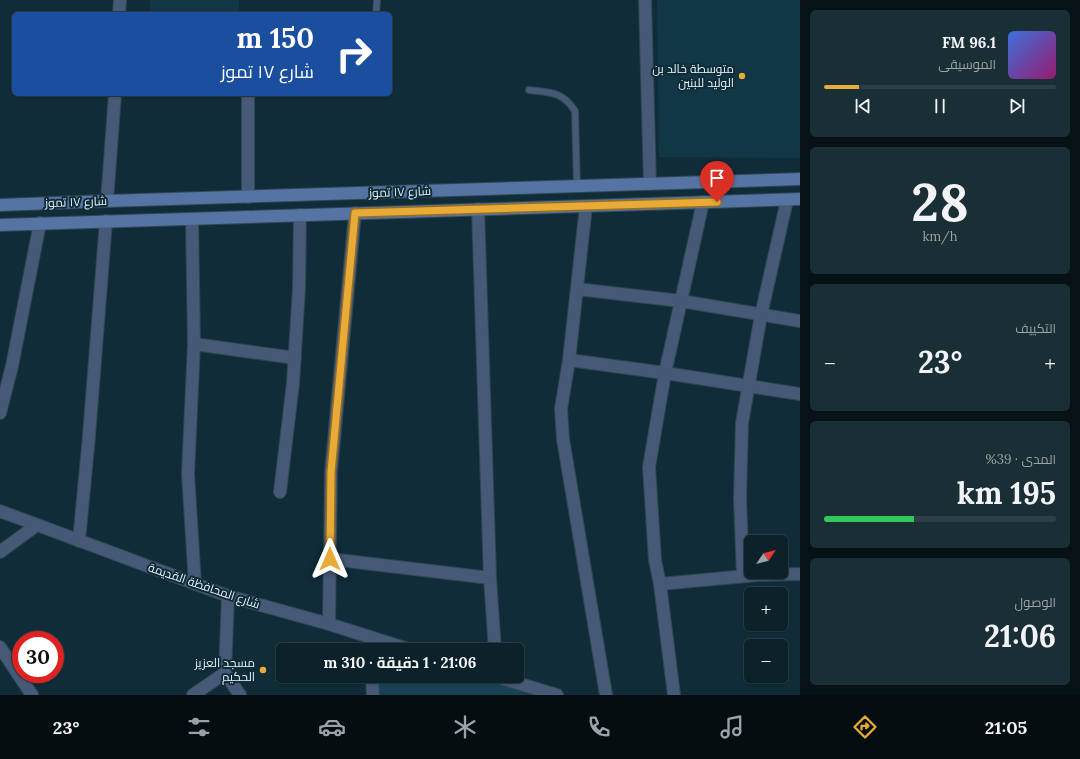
<!DOCTYPE html>
<html lang="ar">
<head>
<meta charset="utf-8">
<style>
  :root { --surface:#0c212a; --page:#1a2e36; --text:#f1f3f6; --muted:#9aa3a8; --line:#2c3e47; --accent:#e9ab38 }
  body { margin:0; font-family:Lora,Cairo,serif; background:var(--page); color:var(--text); direction:rtl; height:100vh; display:flex; flex-direction:column; font-size:15px; white-space:nowrap }
  * { box-sizing:border-box; margin:0 }
  p { font-size:13px; color:var(--muted) }
  .icon { flex:none; width:22px; height:22px; fill:none; stroke:currentColor; stroke-width:2; stroke-linecap:round; stroke-linejoin:round }
  .map { position:relative; flex:1; overflow:hidden; direction:ltr }
  .sheet { display:flex; flex-direction:column; gap:10px; padding:10px; background:#071217; width:280px }
  .sheet>* { flex:none }
  .guide { position:absolute; left:12px; top:12px; width:380px; height:84px; border-radius:6px; box-shadow:0 1px 3px #0004,0 0 0 1px var(--line); direction:rtl; background:#1a4fa0; color:#fff; overflow:hidden }
  .needle { width:26px; rotate:55deg }
  .buttons { position:absolute; left:744px; top:535px; display:grid; gap:8px }
  .buttons a { display:grid; place-items:center; width:44px; height:44px; border-radius:6px; background:var(--surface); box-shadow:0 1px 3px #0004,0 0 0 1px var(--line); font-size:20px }
  .speed { position:absolute; left:12px; top:631px; display:flex; gap:8px; font-size:20px; font-weight:700; text-align:center }
  .speed>* { display:grid; place-content:center; width:52px; height:52px; border-radius:50%; background:var(--surface); box-shadow:0 1px 3px #0004,0 0 0 1px var(--line); line-height:1 }
  .speed .limit { border:6px solid #d22; background:#fff; color:#111 }
  .pin { position:absolute; display:grid; place-items:center; width:34px; height:34px; color:#fff; margin:-41px -17px; border-radius:50% 50% 50% 0; rotate:-45deg; box-shadow:0 0 4px #0007 }
  .pin .icon { rotate:45deg }
  .me { position:absolute; width:44px; margin:-22px; rotate:0deg; stroke-linejoin:round; filter:drop-shadow(0 0 3px #0008) }
  .turn { display:flex; align-items:center; gap:14px; height:84px; padding:0 12px; font-size:18px }
  .turn .icon { width:52px; height:52px; stroke-width:2.5 }
  .turn b { display:block; font-size:28px; line-height:34px }
  .big { font-size:30px; font-weight:700; line-height:1.1 }
  .sheet .widget { flex:1; display:flex; flex-direction:column; justify-content:center; gap:6px; min-width:0; padding:0 14px; border-radius:6px; background:var(--page) }
  .sheet .dial { align-items:center; gap:0 }
  .dial b { font-size:52px; line-height:1 }
  .song { display:flex; align-items:center; gap:12px }
  .cover { width:48px; height:48px; border-radius:6px; background:linear-gradient(135deg,hsl(220 70% 55%),hsl(320 70% 35%)) }
  .played { height:4px; border-radius:2px; background:linear-gradient(90deg,var(--accent) 15%,var(--line) 15%) }
  .keys { display:flex; justify-content:space-around; direction:ltr }
  .heat { display:flex; justify-content:space-between; align-items:center; font-size:22px; direction:ltr }
  .charge { height:6px; border-radius:3px; background:linear-gradient(90deg,#34c759 39%,var(--line) 0) }
  .trip { position:absolute; left:276px; top:643px; width:248px; height:40px; border-radius:6px; background:var(--surface); box-shadow:0 1px 3px #0004,0 0 0 1px var(--line); font-weight:700; line-height:40px; text-align:center; direction:rtl }
  .tabs { display:flex; height:64px; justify-content:space-around; align-items:center; background:#050d11; color:var(--muted) }
  .tabs .icon { width:28px; height:28px }
  .tabs .on { color:var(--accent) }
  .tabs b { font-size:18px; color:var(--text) }
  main { display:flex; flex:1; min-height:0 }
  .map>svg:first-child { display:block }
  .built { fill:#113746 }
  .green { fill:#184254 }
  .lines { fill:none; stroke-linecap:round; stroke-linejoin:round }
  .service-casing { stroke:#2e4853; stroke-width:8 }
  .minor-casing { stroke:#2e4853; stroke-width:14 }
  .secondary-casing { stroke:#2e4853; stroke-width:14 }
  .service { stroke:#465977; stroke-width:6 }
  .minor { stroke:#465977; stroke-width:12 }
  .secondary { stroke:#5574a4; stroke-width:12 }
  .route-casing { stroke:#976f24; stroke-width:10 }
  .route { stroke:#e9ab38; stroke-width:7 }
  .poi-dot { fill:#e9ab38; stroke:#102c38; stroke-width:1.5 }
  .labels { text-anchor:middle; stroke-width:4; stroke-linejoin:round; paint-order:stroke }
  .poi-label { font-size:12px; fill:#e3f3fb; stroke:#102c38; text-anchor:end }
  .street-label { font-size:12px; fill:#e3f3fb; stroke:#102c38 }
</style>
</head>
<body>
<main>
<section class="sheet">
<div class="widget">
<div class="song"><i class="cover"></i><div><b>96.1 FM</b><p>الموسيقى</p></div></div>
<div class="played"></div>
<div class="keys"><svg class="icon" aria-label="previous" viewBox="0 0 24 24"><path d="M18 5L8 12l10 7zM5 5v14"/></svg><svg class="icon" aria-label="pause" viewBox="0 0 24 24"><path d="M8 5v14M16 5v14"/></svg><svg class="icon" aria-label="next" viewBox="0 0 24 24"><path d="M6 5l10 7-10 7zM19 5v14"/></svg></div>
</div>
<div class="widget dial"><b>28</b><p>km/h</p></div>
<div class="widget"><p>التكييف</p>
<div class="heat"><a>−</a><b class="big">23°</b><a>+</a></div>
</div>
<div class="widget"><p>المدى · 39%</p><b class="big">195 km</b><div class="charge"></div></div>
<div class="widget"><p>الوصول</p><b class="big">21:06</b></div>
</section>
<div class="map">
<svg width="800" height="695" viewBox="0 0 800 695">
  <rect width="100%" height="100%" fill="#102c38"/>
  <!-- built -->
  <g class="built">
    <rect x="150" y="0" width="89" height="14"/>
    <path d="M657 0H800V158L659 157Z"/>
  </g>
  <!-- green -->
  <path class="green" d="M374 676H496L557 695H374Z"/>
  <g class="lines">
    <!-- service casing -->
    <g class="service-casing">
      <g id="service">
        <path d="M376 14 377 0"/>
        <path d="M529 90C551 93 562 91 575 111L577 187"/>
      </g>
    </g>
    <!-- minor casing -->
    <g class="minor-casing">
      <g id="minor">
        <path d="M645 0 650 184"/>
        <path d="M119 14 120 0"/>
        <path d="M248 94V197"/>
        <path d="M107 201 115 94"/>
        <path d="M586 206 569 360 561 409 563 439 606 695"/>
        <path d="M478 209 490 578 495 650"/>
        <path d="M192 219 194 344 188 474 195 584"/>
        <path d="M577 289 681 301 800 321"/>
        <path d="M194 344 295 358"/>
        <path d="M569 360 665 373 800 394"/>
        <path d="M0 413 12 366 40 223"/>
        <path d="M280 492 293 383 299 288 300 215"/>
        <path d="M0 511 228 596 329 624 411 650"/>
        <path d="M79 541 89 436 106 221"/>
        <path d="M0 552 37 525"/>
        <path d="M330 559 490 578"/>
        <path d="M743 576 740 498 742 423 761 315 787 200"/>
        <path d="M660 584 757 575 800 574"/>
        <path d="M228 596 225 673 240 695"/>
        <path d="M329 624 331 472 355 213"/>
        <path d="M0 647 32 695"/>
        <path d="M372 676 373 695"/>
        <path d="M494 676 557 695"/>
        <path d="M193 695 225 673"/>
        <path d="M674 695 660 584 655 560 649 467 665 373 703 202"/>
      </g>
    </g>
    <!-- secondary casing -->
    <g class="secondary-casing">
      <g id="secondary">
        <path d="M0 205 107 201 800 179"/>
        <path d="M0 225 800 199"/>
      </g>
    </g>
    <!-- service -->
    <use href="#service" class="service"/>
    <!-- minor -->
    <use href="#minor" class="minor"/>
    <!-- secondary -->
    <use href="#secondary" class="secondary"/>
  </g>
  <g class="lines">
    <!-- route casing -->
    <g class="route-casing">
      <path id="route" d="M330 559 331 472 355 213 717 202"/>
    </g>
    <!-- route -->
    <use href="#route" class="route"/>
  </g>
  <!-- markers -->
  <g class="poi-dot">
    <circle cx="742" cy="76" r="4"/>
    <circle cx="263" cy="670" r="4"/>
  </g>
  <g class="labels">
    <!-- poi labels -->
    <g class="poi-label">
      <text x="734" y="73">متوسطة خالد بن<tspan x="734" dy="14">الوليد للبنين</tspan></text>
      <text x="255" y="667">مسجد العزيز<tspan x="255" dy="14">الحكيم</tspan></text>
    </g>
    <!-- street labels -->
    <g class="street-label">
      <text transform="translate(400 192) rotate(-2)" y="4">شارع ١٧ تموز</text>
      <text transform="translate(76 202) rotate(-2)" y="4">شارع ١٧ تموز</text>
      <text transform="translate(204 586) rotate(19)" y="4">شارع المحافظة القديمة</text>
    </g>
  </g>
</svg>
<div class="buttons">
<a><svg class="needle" viewBox="-14 -14 28 28"><path d="M0-13l5 13h-10z" fill="#e53935"/><path d="M0 13l5-13h-10z" fill="#9aa3a8"/></svg></a>
<a>+</a>
<a>−</a>
</div>
<div class="speed"><div class="limit">30</div></div>
<div class="pin" style="left:717px;top:202px;background:#d93025"><svg class="icon" aria-label="arrive" viewBox="0 0 24 24"><path d="M6 21V4h12l-3 4 3 4H6"/></svg></div>
<svg class="me" style="left:330px;top:559px" viewBox="-20 -20 40 40"><path d="M0-17L14 15 0 8-14 15z" fill="#e9ab38" stroke="#fff" stroke-width="4"/></svg>
<div class="trip">21:06 · 1 دقيقة · 310 m</div>
<div class="guide">
<div class="turn"><svg class="icon" aria-label="right" viewBox="0 0 24 24"><path d="M7 20v-9h11M14 6l5 5-5 5"/></svg><div><b>150 m</b>شارع ١٧ تموز</div></div>
</div>
</div>
</main>
<nav class="tabs">
<b>21:05</b>
<svg class="icon on" aria-label="directions" viewBox="0 0 24 24"><path d="M12 3l9 9-9 9-9-9zM9 14v-3h6M13 9l2 2-2 2"/></svg>
<svg class="icon" aria-label="music" viewBox="0 0 24 24"><path d="M9 18V5l10-2v13"/><circle cx="6" cy="18" r="3"/><circle cx="16" cy="16" r="3"/></svg>
<svg class="icon" aria-label="phone" viewBox="0 0 24 24"><path d="M5 4h4l2 5-3 2q2 4 5 5l2-3 5 2v4C11 20 4 13 5 4z"/></svg>
<svg class="icon" aria-label="climate" viewBox="0 0 24 24"><path d="M12 3v18M4 7l16 10M4 17L20 7"/></svg>
<svg class="icon" aria-label="car" viewBox="0 0 24 24"><path d="M5 17H2v-5l4-1 3-4h7l3 4 3 1v5h-3M9 17h6M6 11h13"/><circle cx="7" cy="17" r="2"/><circle cx="17" cy="17" r="2"/></svg>
<svg class="icon" aria-label="filters" viewBox="0 0 24 24"><path d="M4 7h16M4 17h16"/><circle cx="9" cy="7" r="2"/><circle cx="15" cy="17" r="2"/></svg>
<b>23°</b>
</nav>
</body>
</html>
